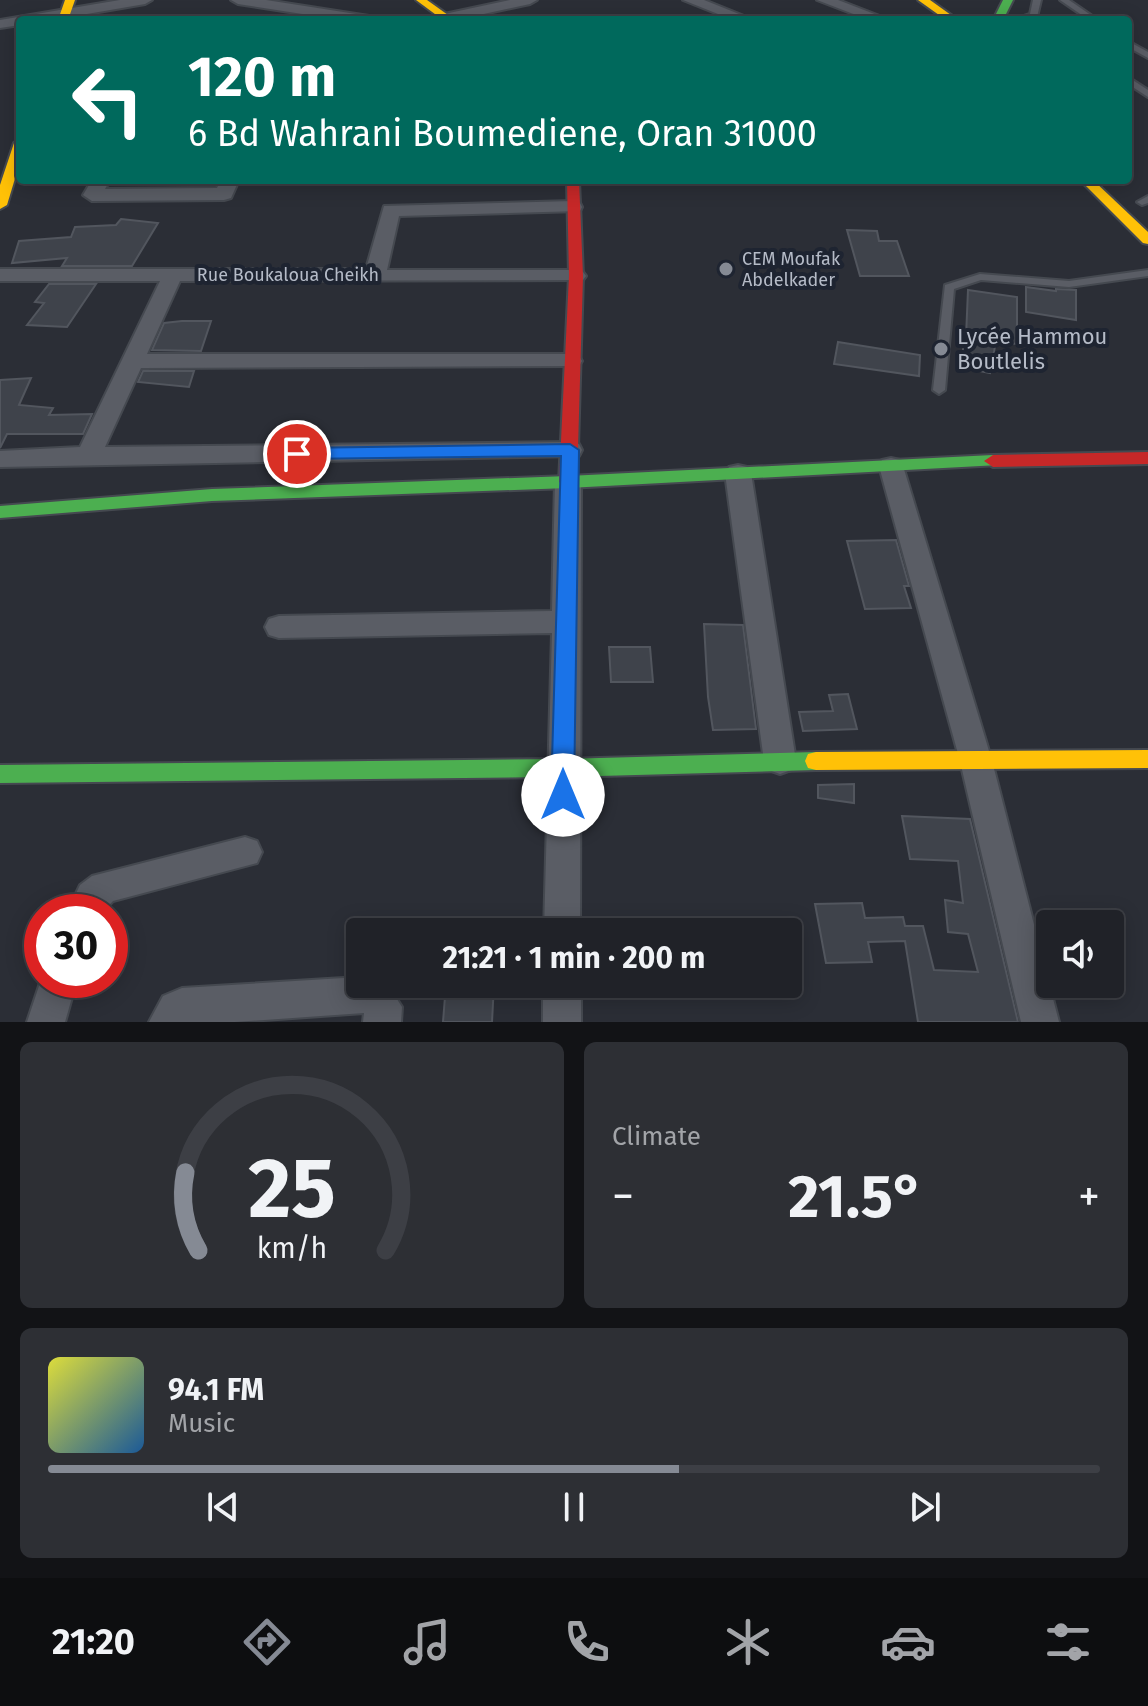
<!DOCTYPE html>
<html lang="en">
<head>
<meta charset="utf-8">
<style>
  :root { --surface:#202228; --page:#2d2f34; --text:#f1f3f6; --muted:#a2a4a8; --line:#3d3f45; --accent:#858a94 }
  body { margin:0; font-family:"Fira Sans",sans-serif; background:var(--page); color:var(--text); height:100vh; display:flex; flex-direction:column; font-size:30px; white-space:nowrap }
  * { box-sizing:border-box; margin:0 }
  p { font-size:26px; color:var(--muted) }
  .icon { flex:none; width:44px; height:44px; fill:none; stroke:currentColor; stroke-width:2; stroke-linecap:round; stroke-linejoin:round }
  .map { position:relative; height:1022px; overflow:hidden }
  .details { display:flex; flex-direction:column; gap:20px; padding:20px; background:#121316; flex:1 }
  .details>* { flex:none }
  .guide { position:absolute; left:16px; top:16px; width:1116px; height:168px; border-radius:8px; box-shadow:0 4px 20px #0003,0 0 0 2px var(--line); background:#00695c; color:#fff; overflow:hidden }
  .buttons { position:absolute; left:1036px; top:910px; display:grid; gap:16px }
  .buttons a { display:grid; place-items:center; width:88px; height:88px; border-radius:8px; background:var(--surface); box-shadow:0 4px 20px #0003,0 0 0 2px var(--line); font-size:40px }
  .speed { position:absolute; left:24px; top:894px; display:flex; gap:16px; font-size:40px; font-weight:700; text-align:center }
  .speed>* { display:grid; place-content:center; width:104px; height:104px; border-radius:50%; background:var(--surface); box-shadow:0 4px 20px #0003,0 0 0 2px var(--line); line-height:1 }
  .speed .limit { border:12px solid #d22; background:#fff; color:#111 }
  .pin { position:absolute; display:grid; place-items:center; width:68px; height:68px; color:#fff; margin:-34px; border:4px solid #fff; border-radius:50%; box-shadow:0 2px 8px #0007 }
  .me { position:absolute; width:88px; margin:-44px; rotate:0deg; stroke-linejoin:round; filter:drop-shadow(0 0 6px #0008) }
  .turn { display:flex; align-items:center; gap:28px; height:168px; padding:0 40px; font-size:36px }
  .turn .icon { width:104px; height:104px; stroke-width:2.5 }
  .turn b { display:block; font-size:56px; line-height:68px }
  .big { font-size:60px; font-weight:700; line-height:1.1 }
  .details .widget { flex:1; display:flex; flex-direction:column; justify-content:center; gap:12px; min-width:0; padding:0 28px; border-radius:12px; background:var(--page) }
  .details .dial { align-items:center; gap:0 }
  .dial svg { height:208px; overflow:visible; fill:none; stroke:var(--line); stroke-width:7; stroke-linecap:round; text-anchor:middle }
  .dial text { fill:var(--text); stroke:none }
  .song { display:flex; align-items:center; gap:24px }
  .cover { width:96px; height:96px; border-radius:12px; background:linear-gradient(135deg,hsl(60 70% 55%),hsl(210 70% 35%)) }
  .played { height:8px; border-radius:4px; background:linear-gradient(90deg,var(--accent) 60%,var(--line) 60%) }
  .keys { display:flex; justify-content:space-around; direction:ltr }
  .heat { display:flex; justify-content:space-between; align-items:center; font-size:44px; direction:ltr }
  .details .tiles { flex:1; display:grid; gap:20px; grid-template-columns:1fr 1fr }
  .widget:last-child { grid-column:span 2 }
  .trip { position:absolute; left:346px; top:918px; width:456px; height:80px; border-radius:8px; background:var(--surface); box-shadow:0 4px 20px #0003,0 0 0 2px var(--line); font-weight:700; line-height:80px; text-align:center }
  .tabs { display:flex; height:128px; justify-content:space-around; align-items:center; background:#0d0e10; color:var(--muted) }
  .tabs .icon { width:56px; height:56px }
  .tabs .on { color:var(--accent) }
  .tabs b { font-size:36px; color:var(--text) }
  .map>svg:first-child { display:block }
  .building { fill:#3f434b; stroke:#52565e; stroke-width:2 }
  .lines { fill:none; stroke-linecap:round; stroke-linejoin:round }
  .lane-casing { stroke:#454950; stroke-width:4 }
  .street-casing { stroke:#454950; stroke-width:4 }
  .fast-casing { stroke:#454950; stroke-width:4 }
  .slow-casing { stroke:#454950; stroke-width:4 }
  .jam-casing { stroke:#454950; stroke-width:4 }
  .lane { fill:#5a5d65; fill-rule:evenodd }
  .street { fill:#5a5d65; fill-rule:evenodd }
  .fast { fill:#4caf50; fill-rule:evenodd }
  .slow { fill:#ffc107; fill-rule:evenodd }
  .jam { fill:#c62828; fill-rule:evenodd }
  .route { fill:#1a73e8; stroke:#114b97; stroke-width:2 }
  .poi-dot { fill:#858a94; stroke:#1e2431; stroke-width:3 }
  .labels { text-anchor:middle; stroke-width:8; stroke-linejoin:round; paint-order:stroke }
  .far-poi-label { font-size:18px; fill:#b5bbc7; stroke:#1e2431; text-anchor:start }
  .far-street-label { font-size:18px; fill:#b5bbc7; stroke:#1e2431 }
  .poi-label { font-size:22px; fill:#b5bbc7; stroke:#1e2431; text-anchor:start }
</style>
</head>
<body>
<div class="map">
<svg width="1148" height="1022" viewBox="0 0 1148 1022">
  <rect width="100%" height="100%" fill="#2b2e36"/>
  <!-- building -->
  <g class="building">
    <path d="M121 219 158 223 132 266H62L67 258 12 263 19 241 71 237 75 227 116 225Z"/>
    <path d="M847 230 877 231 879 241H897L909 276H860Z"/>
    <path d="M49 284H96L67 327 27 325 44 303 35 302Z"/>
    <path d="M1026 287 1056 291V289L1076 290V320L1026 312Z"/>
    <path d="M968 290 1017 297V344L996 341 990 373 959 367 966 337Z"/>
    <path d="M182 321H211L201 351 152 350 164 323Z"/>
    <path d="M838 342 920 355 919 376 834 364Z"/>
    <path d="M143 371H194L189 387 138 382Z"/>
    <path d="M31 378 19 405 53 408 49 415 92 414 83 434H7L0 448V380Z"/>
    <path d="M896 540 909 586H904L911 608 865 609 847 541Z"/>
    <path d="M704 624 743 625 756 729 713 730 708 697Z"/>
    <path d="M609 647H650L653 682H611Z"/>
    <path d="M848 694 857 729 803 731 799 712 833 711 829 695Z"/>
    <path d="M854 784V803L818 798V785Z"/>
    <path d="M902 816 970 819 1018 1022H918L905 941 868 942 872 962 826 963 815 904 862 903 865 918 903 917 905 926H923L934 970 978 972 968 934 948 932 945 900 963 903 958 861 910 859Z"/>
    <path d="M446 984H494L492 1022H443Z"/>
  </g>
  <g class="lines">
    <!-- lane casing -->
    <g class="lane-casing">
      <g id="lane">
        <path d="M1033 0H1041L1037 17 1012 20 1030 14Z"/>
        <path d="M1060 0H1069L1098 20H1089Z"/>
        <path d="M1128 41 1148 52V58L1128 47Z"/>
        <path d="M1128 77 1148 90V97L1128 84Z"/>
        <path d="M1148 196V203L1142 205 1137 202Z"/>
        <path d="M1148 270V276L1069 287 981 280 954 289 945 390 939 394 933 390 945 285 980 274 1069 281Z"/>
      </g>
    </g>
    <!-- street casing -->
    <g class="street-casing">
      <g id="street">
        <path d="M120 0H152L145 4 52 20H20V25L0 28V20Z"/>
        <path d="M231 0H266L369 16 376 20H341L238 4Z"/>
        <path d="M510 0H537L530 4 456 20H428L435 16Z"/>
        <path d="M683 0H704L754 20H733Z"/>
        <path d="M817 0H838L890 20H869Z"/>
        <path d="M92 180H110L105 189 217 188 221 180H239L231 198 224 200 92 201 83 195Z"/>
        <path d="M573 201 580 203 582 207 580 211 399 216 387 270H576L583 272 586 276 583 280 180 281 147 354H571L579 356 582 361 579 366 141 368 105 447 570 442 579 444 582 450 579 456 0 467V451L80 447 160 281H0V269H366L384 206Z"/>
        <path d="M891 458 900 460 903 466 992 761 1059 1022H1021L960 761 879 466 882 460Z"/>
        <path d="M738 465 747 467 751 473 796 761 791 770 780 774 769 770 764 761 725 473 729 467Z"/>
        <path d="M568 474 577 476 581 482 580 932H544L552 633 279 638 269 635 265 627 269 619 279 616 552 611 555 482 559 476Z"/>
        <path d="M245 837 257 841 262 852 257 863 113 901 103 912H67L80 885 92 876Z"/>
        <path d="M42 977V980H77L65 1022H27Z"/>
        <path d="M360 977V984L388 985 402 1007 401 1022H363L364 1013 235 1022H149L163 996 182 988Z"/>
        <rect x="543" y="984" width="38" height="38"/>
      </g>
    </g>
    <!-- fast casing -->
    <g class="fast-casing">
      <g id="fast">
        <path d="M1003 0H1013L1003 20H993Z"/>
        <path d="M993 455 999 457 1002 461 999 465 568 488 212 501 0 518V506L212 489 568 476Z"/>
        <path d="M816 752 824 754 827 761 824 768 816 770 563 777 0 783V765L563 759Z"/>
      </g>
    </g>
    <!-- slow casing -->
    <g class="slow-casing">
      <g id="slow">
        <path d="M65 0H75L68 20H58Z"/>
        <path d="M416 0H427L455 20H443Z"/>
        <path d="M918 0H930L958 20H946Z"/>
        <path d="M20 139V162L7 205 0 209V185L14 143Z"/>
        <path d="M1080 180H1093L1148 232V244L1143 243Z"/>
        <path d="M1148 750V768L816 770 808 768 805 761 808 754 816 752Z"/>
      </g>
    </g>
    <!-- jam casing -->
    <g class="jam-casing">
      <g id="jam">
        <path d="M567 180H579L583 276 577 482 568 488 559 482 569 276Z"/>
        <path d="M1148 452V464L993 467 984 461 993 455Z"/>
      </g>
    </g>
    <!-- lane -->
    <use href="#lane" class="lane"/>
    <!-- street -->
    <use href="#street" class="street"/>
    <!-- fast -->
    <use href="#fast" class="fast"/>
    <!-- slow -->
    <use href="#slow" class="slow"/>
    <!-- jam -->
    <use href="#jam" class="jam"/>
  </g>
  <!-- route -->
  <path class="route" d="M570 444 579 450 574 795 571 802 563 805 555 802 551 795 561 456 297 459 289 454 297 448Z"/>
  <!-- markers -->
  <g class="poi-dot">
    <circle cx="726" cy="269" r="8"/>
    <circle cx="941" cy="349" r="8"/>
  </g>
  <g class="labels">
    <!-- far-poi labels -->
    <g class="far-poi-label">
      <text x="742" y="265">CEM Moufak<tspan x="742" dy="21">Abdelkader</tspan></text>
    </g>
    <!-- far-street labels -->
    <g class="far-street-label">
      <text x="288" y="281">Rue Boukaloua Cheikh</text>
    </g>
    <!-- poi labels -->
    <g class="poi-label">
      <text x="957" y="344">Lycée Hammou<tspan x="957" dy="25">Boutlelis</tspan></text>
    </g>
  </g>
</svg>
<div class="buttons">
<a><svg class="icon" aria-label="sound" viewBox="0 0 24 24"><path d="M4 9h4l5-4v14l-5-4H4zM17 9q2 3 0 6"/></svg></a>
</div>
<div class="speed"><div class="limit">30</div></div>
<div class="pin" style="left:297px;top:454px;background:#d93025"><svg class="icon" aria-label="arrive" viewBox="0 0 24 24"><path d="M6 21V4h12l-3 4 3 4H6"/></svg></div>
<svg class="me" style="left:563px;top:795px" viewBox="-20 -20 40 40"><circle r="19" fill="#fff"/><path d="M0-13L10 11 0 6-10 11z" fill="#1a73e8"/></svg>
<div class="trip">21:21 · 1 min · 200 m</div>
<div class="guide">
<div class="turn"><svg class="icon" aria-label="left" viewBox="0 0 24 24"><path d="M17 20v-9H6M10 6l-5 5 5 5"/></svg><div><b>120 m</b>6 Bd Wahrani Boumediene, Oran 31000</div></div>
</div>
</div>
<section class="details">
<div class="tiles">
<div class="widget dial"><svg viewBox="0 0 100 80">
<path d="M14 69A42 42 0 1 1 86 69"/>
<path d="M14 69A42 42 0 0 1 9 39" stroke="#858a94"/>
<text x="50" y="56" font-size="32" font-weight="700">25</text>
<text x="50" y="72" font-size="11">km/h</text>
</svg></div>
<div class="widget"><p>Climate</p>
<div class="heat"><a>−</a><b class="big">21.5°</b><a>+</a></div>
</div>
<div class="widget">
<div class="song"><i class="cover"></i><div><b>94.1 FM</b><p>Music</p></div></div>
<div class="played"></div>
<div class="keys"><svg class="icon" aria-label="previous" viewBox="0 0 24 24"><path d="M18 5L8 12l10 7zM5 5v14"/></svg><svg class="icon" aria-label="pause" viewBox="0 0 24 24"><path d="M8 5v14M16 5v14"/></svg><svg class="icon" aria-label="next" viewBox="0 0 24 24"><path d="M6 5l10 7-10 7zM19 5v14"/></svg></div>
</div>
</div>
</section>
<nav class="tabs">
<b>21:20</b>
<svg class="icon on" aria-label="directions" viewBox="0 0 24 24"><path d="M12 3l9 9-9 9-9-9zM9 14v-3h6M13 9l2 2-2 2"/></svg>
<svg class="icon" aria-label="music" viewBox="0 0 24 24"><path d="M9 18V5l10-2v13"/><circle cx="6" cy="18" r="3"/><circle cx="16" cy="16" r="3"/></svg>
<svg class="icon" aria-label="phone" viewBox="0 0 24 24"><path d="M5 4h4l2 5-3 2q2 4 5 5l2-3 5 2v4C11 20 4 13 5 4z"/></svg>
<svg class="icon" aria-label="climate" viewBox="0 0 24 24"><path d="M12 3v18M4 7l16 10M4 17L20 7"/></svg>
<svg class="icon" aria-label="car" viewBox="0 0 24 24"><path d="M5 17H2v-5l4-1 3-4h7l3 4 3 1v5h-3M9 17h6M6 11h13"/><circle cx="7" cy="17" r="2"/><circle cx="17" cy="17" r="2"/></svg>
<svg class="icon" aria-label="filters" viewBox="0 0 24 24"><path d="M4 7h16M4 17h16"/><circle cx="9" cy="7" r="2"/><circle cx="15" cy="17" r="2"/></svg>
</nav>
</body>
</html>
